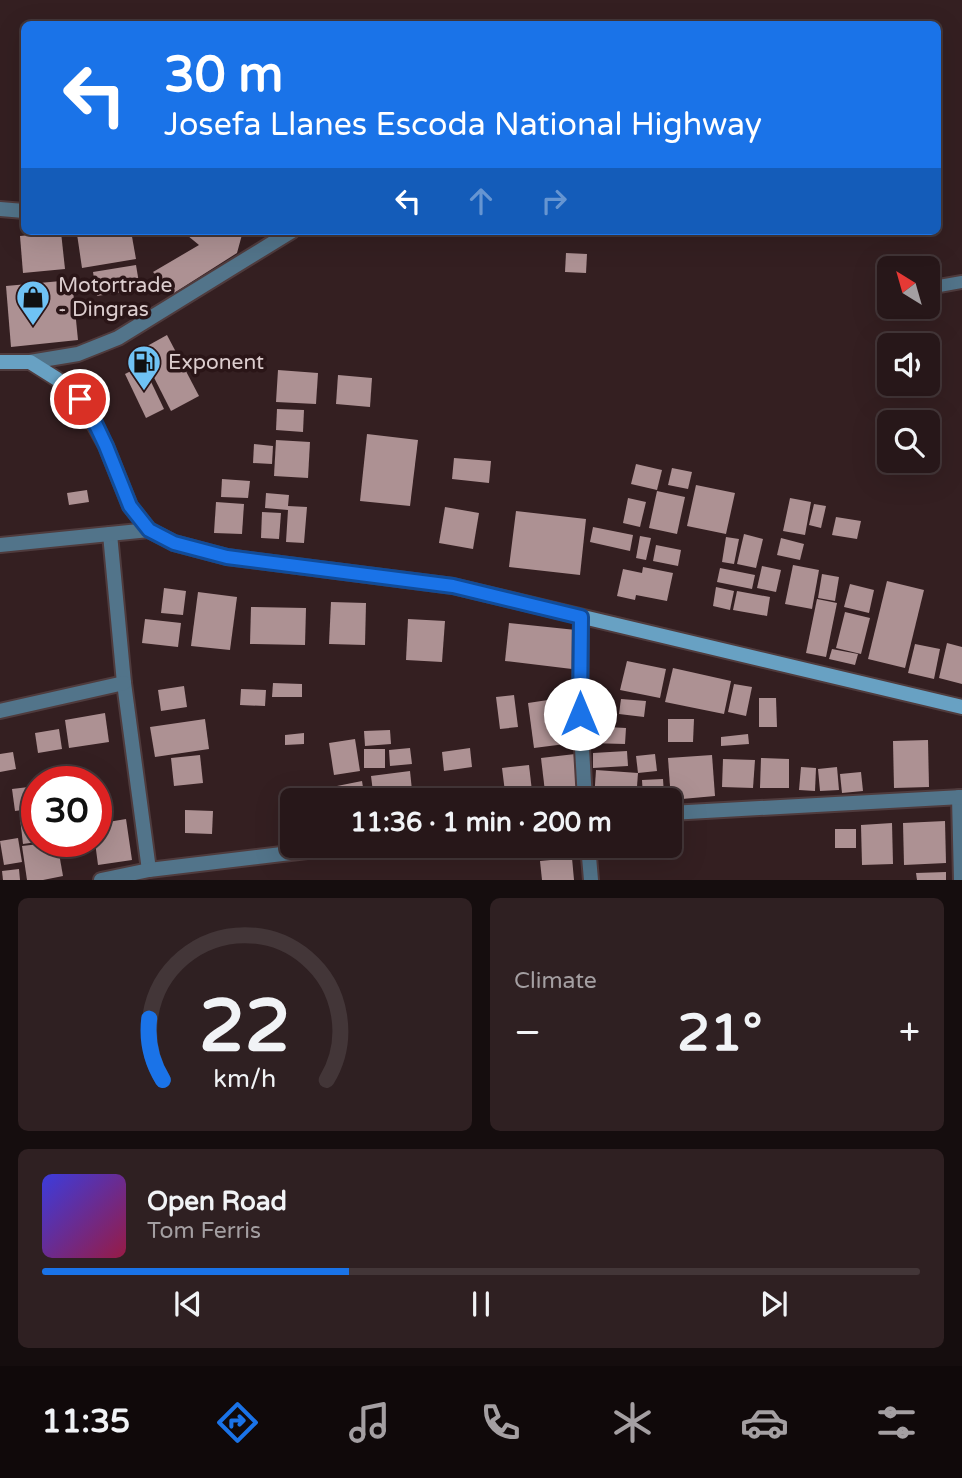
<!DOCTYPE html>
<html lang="en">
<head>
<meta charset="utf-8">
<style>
  :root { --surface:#271719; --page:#2f2022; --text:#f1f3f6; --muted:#a49fa2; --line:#433638; --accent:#1a73e8 }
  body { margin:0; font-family:"Varela Round",sans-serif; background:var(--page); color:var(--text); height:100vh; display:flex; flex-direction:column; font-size:26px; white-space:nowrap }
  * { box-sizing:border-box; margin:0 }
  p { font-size:23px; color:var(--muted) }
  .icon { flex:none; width:38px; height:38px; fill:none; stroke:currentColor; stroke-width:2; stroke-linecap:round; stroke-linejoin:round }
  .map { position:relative; height:880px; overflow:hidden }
  .panel { display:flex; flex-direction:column; gap:18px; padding:18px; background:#150d0e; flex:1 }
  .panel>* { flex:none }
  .banner { position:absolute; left:21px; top:21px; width:920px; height:214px; border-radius:10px; box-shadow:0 7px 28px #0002,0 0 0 2px var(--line); background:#1a73e8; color:#fff; overflow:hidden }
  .needle { width:46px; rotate:323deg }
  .controls { position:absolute; left:877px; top:256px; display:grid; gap:14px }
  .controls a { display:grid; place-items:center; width:63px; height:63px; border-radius:10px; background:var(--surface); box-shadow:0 7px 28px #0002,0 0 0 2px var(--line); font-size:35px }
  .speed { position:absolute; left:21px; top:766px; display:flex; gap:14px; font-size:35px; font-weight:700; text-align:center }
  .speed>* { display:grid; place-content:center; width:91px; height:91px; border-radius:50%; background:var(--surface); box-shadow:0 7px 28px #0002,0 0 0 2px var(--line); line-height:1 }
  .speed .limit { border:10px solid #d22; background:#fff; color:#111 }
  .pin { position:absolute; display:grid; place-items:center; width:60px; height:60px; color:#fff; margin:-30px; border:4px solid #fff; border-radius:50%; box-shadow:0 2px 7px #0007 }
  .me { position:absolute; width:77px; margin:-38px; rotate:0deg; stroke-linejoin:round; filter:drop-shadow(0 0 5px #0008) }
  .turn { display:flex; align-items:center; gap:24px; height:147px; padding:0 28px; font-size:32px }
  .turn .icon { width:91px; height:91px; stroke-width:2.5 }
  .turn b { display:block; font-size:49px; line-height:60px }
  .lanes { display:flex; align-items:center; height:66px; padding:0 28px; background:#0003; justify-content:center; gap:35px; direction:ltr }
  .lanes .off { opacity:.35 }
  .big { font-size:52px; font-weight:800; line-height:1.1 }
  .panel .widget { flex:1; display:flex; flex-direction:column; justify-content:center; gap:10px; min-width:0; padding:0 24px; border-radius:10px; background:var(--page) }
  .panel .dial { align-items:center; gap:0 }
  .dial svg { height:182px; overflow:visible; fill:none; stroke:var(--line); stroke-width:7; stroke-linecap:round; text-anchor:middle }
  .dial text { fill:var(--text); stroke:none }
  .song { display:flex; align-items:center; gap:21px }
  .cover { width:84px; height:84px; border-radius:10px; background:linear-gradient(135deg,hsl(240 70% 55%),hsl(340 70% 35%)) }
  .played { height:7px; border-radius:4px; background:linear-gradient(90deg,var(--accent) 35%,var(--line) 35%) }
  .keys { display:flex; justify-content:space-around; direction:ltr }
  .heat { display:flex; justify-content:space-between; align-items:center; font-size:38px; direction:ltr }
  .panel .tiles { flex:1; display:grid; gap:18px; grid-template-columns:1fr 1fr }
  .widget:last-child { grid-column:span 2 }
  .trip { position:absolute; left:280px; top:788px; width:402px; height:70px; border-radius:10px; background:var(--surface); box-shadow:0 7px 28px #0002,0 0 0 2px var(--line); font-weight:800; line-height:70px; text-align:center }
  .dock { display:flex; height:112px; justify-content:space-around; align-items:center; background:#10090a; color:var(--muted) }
  .dock .icon { width:49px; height:49px }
  .dock .current { color:var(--accent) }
  .dock b { font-size:32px; color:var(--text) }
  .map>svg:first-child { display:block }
  .building { fill:#ad9193 }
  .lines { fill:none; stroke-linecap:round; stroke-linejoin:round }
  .lane-casing { stroke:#4f3b3d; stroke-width:16 }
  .street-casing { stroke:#4f3b3d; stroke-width:18 }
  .secondary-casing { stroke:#4f3b3d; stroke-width:18 }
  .lane { stroke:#52748a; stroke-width:12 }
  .street { stroke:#52748a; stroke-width:14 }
  .secondary { stroke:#68a1c3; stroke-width:14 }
  .route-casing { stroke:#114b97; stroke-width:18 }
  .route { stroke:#1a73e8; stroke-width:12 }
  .labels { text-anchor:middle; stroke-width:7; stroke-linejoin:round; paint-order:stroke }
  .poi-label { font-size:21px; fill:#dccdce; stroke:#2a1517; text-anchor:start }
</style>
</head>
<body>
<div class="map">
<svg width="962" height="880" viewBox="0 0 962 880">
  <rect width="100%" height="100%" fill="#341f21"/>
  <!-- building -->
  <g class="building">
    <path d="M97 231H131L136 259 82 268 77 234Z"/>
    <path d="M182 231H243L237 253 174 293 153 272 199 245Z"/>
    <path d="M61 232 65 269 23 273 20 236Z"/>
    <path d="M566 253 587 254 586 273 565 272Z"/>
    <path d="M136 265 140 289 97 296 93 272Z"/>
    <path d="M72 280 78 340 11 347 6 286Z"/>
    <path d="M167 335 199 396 171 411 140 350Z"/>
    <path d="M143 365 164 409 146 418 125 374Z"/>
    <path d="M278 370 318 373 316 404 276 402Z"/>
    <path d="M338 375 372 378 370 407 336 404Z"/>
    <path d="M277 409 304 410 303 432 276 430Z"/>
    <path d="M367 434 418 440 410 506 360 501Z"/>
    <path d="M276 440 310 442 308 478 274 476Z"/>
    <path d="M254 444 273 446 272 464 253 463Z"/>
    <path d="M454 458 491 461 489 483 452 479Z"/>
    <path d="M636 464 662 470 657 490 631 484Z"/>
    <path d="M672 468 692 472 688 489 668 485Z"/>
    <path d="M222 479 250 481 248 498 221 497Z"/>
    <path d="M696 485 735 493 726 534 687 526Z"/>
    <path d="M87 490 89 502 69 505 67 493Z"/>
    <path d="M657 491 685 497 677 534 649 528Z"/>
    <path d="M266 493 289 495 288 506 307 507 304 543 286 542 288 510 265 508Z"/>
    <path d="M628 498 646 502 640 527 623 523Z"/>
    <path d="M790 498 811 502 805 535 783 531Z"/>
    <path d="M216 502 244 504 242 534 214 533Z"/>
    <path d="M814 504 826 506 821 528 809 525Z"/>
    <path d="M445 507 479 513 473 549 439 543Z"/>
    <path d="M516 511 586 519 580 575 509 567Z"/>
    <path d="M262 512 281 513 279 539 261 538Z"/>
    <path d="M836 517 861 521 857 539 832 535Z"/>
    <path d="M593 527 633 535 630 551 590 542Z"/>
    <path d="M744 534 763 539 756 568 737 564Z"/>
    <path d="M640 536 651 538 646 560 636 558Z"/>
    <path d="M726 537 739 539 734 564 722 562Z"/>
    <path d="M781 538 804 544 800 560 777 555Z"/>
    <path d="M656 545 681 550 678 566 653 561Z"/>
    <path d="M793 565 819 570 812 609 785 604Z"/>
    <path d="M762 566 781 570 776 592 757 588Z"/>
    <path d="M643 567 673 573 667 601 636 595 635 600 617 596 623 569 642 573Z"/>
    <path d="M720 568 755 575 752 589 717 582Z"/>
    <path d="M822 574 839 577 835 601 818 598Z"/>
    <path d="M887 581 924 590 905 668 868 659Z"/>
    <path d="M850 584 874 590 869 613 844 607Z"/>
    <path d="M716 587 734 591 730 610 713 606Z"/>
    <path d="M164 588 186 591 183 615 161 613Z"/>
    <path d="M737 591 770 597 767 616 733 610Z"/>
    <path d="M198 592 237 597 230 650 191 646Z"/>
    <path d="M817 599 837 603 826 657 806 653Z"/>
    <path d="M331 602 366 603 365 645 329 644Z"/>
    <path d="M251 607 306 608 305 645 250 644Z"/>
    <path d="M845 612 870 618 861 654 836 648Z"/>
    <path d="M145 619 181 623 178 647 142 643Z"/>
    <path d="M408 619 445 621 442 662 406 660Z"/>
    <path d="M509 623 576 630 572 669 505 661Z"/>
    <path d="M947 643 962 647V684L939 678Z"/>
    <path d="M915 644 940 649 934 679 908 673Z"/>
    <path d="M832 649 858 654 855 665 829 659Z"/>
    <path d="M627 661 666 669 660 698 620 690Z"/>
    <path d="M673 668 731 681 724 714 665 702Z"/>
    <path d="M273 683 302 684V697H272Z"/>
    <path d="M734 684 752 687 746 716 728 712Z"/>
    <path d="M184 686 187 707 161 711 158 690Z"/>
    <path d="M241 689 266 690 265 706 240 705Z"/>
    <path d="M514 695 518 727 500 729 496 697Z"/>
    <path d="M568 697 573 743 534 748 528 703Z"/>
    <path d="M759 698H776L777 727H759Z"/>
    <path d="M621 699 646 701 644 717 619 714Z"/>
    <path d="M105 713 109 742 69 748 65 720Z"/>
    <path d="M205 719 209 749 155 757 150 727Z"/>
    <path d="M668 719H694L693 742H668Z"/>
    <path d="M589 726 626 728 625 744 588 743Z"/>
    <path d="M59 729 62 749 38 753 35 733Z"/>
    <path d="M390 730 391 744 365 746 364 731Z"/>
    <path d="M304 733V744L285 745V735Z"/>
    <path d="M748 734 749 744 721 746V737Z"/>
    <path d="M355 739 360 771 334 775 329 743Z"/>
    <path d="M928 740 929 787 894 788 893 741Z"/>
    <path d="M410 748 412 764 390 766 389 750Z"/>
    <path d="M470 748 472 767 444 771 442 752Z"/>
    <rect x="364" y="749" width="21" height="19"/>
    <path d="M627 751 628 766 593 768V753Z"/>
    <path d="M13 752 16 769 0 772V754Z"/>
    <path d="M575 754 580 800H546L541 758Z"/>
    <path d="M655 754 657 771 638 773 636 756Z"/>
    <path d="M200 755 203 783 174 786 171 758Z"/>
    <path d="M712 755 715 796 671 800 668 758Z"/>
    <path d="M761 758 789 759V788H760Z"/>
    <path d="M723 759 755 760 753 788 722 787Z"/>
    <path d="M529 765 533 800H506L502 768Z"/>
    <path d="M801 767 816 768 815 791 799 790Z"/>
    <path d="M837 767 839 790 820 791 818 769Z"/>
    <path d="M596 770 638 773 636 800H594Z"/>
    <path d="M410 771 413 800H374L371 776Z"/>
    <path d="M861 772 863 791 842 793 840 774Z"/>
    <path d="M663 779 664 795 643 797 642 780Z"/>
    <path d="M362 781 365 800H334L332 787Z"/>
    <path d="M37 786V808L15 811 12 789Z"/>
    <path d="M324 786 325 800H292V831L287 832 283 790Z"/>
    <path d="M185 810 213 811 212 834 185 833Z"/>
    <path d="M37 816V842L23 844 20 818Z"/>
    <path d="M126 819 132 860 98 865 95 842H96V824Z"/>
    <path d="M945 821 946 863 904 865 903 823Z"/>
    <path d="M892 823 893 864 862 865 861 825Z"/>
    <rect x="835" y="829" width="21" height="19"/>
    <path d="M18 838 22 862 4 865 0 841Z"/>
    <path d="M57 842 63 876 43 880H27L22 846Z"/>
    <path d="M572 858 574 880H542L540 861Z"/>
    <path d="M19 869 20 880H3L2 871Z"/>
    <path d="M946 872V880H917L916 873Z"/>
  </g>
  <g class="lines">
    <!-- lane casing -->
    <g class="lane-casing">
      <path id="lane" d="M928 288 962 282"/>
    </g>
    <!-- street casing -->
    <g class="street-casing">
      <g id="street">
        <path d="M0 209 24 211"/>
        <path d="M30 362 78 354 118 338 292 231"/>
        <path d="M110 534 124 683 149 870"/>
        <path d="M0 545 149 530"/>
        <path d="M581 617 580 714 585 800"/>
        <path d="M0 711 124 683"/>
        <path d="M959 797 961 880"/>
        <path d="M670 813 962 797"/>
        <path d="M588 845 591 880"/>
        <path d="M101 880 149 870 357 845"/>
      </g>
    </g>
    <!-- secondary casing -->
    <g class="secondary-casing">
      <path id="secondary" d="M0 362H30L57 379 80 399 106 446 130 506 149 530 174 543 227 557 453 586 962 707"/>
    </g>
    <!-- lane -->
    <use href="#lane" class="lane"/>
    <!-- street -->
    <use href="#street" class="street"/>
    <!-- secondary -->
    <use href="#secondary" class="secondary"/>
  </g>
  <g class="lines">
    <!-- route casing -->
    <g class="route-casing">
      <path id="route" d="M80 399 96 425 106 446 130 506 149 530 174 543 227 557 453 586 581 617 580 714"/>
    </g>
    <!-- route -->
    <use href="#route" class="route"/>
  </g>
  <!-- icons -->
  <defs>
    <g id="shop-pin" transform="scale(1.75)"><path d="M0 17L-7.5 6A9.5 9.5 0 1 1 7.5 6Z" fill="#6fc2f4" stroke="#2a1517"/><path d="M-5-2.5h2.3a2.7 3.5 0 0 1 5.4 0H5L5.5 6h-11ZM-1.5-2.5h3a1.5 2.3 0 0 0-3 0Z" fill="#111"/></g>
    <g id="fuel-pin" transform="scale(1.75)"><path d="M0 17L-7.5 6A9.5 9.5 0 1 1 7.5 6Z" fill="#6fc2f4" stroke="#2a1517"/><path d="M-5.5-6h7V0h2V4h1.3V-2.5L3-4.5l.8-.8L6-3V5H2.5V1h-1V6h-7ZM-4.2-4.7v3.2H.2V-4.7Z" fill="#111"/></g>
  </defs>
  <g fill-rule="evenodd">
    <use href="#shop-pin" x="33" y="297"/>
    <use href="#fuel-pin" x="144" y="362"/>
  </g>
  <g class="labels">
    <!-- poi labels -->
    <g class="poi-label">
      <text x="58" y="292">Motortrade<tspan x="58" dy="24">- Dingras</tspan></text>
      <text x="168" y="369">Exponent</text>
    </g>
  </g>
</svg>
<div class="controls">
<a><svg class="needle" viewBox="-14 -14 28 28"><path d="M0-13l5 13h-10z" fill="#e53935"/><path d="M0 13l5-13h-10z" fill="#a49fa2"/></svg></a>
<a><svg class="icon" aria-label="sound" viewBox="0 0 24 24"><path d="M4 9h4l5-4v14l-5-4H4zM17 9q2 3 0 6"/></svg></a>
<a><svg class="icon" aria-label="search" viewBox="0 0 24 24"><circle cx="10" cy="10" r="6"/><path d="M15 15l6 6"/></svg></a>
</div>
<div class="speed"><div class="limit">30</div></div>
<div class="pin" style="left:80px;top:399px;background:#d93025"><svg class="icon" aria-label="arrive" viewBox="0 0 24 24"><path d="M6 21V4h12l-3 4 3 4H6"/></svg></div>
<svg class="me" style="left:580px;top:714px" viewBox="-20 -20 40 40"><circle r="19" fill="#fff"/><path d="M0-13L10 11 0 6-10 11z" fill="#1a73e8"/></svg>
<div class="trip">11:36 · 1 min · 200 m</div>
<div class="banner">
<div class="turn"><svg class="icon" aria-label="left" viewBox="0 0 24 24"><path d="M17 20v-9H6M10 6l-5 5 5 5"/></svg><div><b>30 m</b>Josefa Llanes Escoda National Highway</div></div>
<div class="lanes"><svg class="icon" aria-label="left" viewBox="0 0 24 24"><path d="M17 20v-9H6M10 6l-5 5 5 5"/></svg><svg class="icon off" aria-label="ahead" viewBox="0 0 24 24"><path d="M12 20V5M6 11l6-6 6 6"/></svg><svg class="icon off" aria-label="right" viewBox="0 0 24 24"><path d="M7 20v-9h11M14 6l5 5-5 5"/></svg></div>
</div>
</div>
<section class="panel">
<div class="tiles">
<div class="widget dial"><svg viewBox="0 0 100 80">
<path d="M14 69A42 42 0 1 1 86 69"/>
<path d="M14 69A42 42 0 0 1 8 42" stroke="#1a73e8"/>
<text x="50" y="56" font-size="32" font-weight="700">22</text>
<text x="50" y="72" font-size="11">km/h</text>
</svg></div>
<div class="widget"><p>Climate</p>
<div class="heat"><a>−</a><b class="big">21°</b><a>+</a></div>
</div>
<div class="widget">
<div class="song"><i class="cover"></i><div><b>Open Road</b><p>Tom Ferris</p></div></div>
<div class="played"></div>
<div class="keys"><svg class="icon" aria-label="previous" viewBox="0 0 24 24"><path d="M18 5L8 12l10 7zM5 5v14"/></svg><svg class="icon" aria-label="pause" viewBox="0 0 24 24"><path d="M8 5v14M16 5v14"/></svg><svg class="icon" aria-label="next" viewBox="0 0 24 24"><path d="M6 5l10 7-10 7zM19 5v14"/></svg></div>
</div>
</div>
</section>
<nav class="dock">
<b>11:35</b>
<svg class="icon current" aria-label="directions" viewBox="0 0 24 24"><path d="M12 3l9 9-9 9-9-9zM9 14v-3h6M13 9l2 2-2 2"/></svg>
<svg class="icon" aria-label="music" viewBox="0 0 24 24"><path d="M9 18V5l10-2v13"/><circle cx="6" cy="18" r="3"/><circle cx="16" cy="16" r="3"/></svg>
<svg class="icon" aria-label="phone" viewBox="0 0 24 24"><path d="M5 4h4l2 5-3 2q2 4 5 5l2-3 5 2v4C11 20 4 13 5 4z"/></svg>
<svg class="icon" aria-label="climate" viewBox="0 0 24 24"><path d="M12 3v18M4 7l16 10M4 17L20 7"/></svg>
<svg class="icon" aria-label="car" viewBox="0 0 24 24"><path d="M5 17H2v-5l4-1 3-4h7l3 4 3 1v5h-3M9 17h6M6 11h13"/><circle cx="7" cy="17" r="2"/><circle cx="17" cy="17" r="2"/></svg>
<svg class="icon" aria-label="filters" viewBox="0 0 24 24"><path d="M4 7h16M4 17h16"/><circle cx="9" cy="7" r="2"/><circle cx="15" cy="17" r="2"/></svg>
</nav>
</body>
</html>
